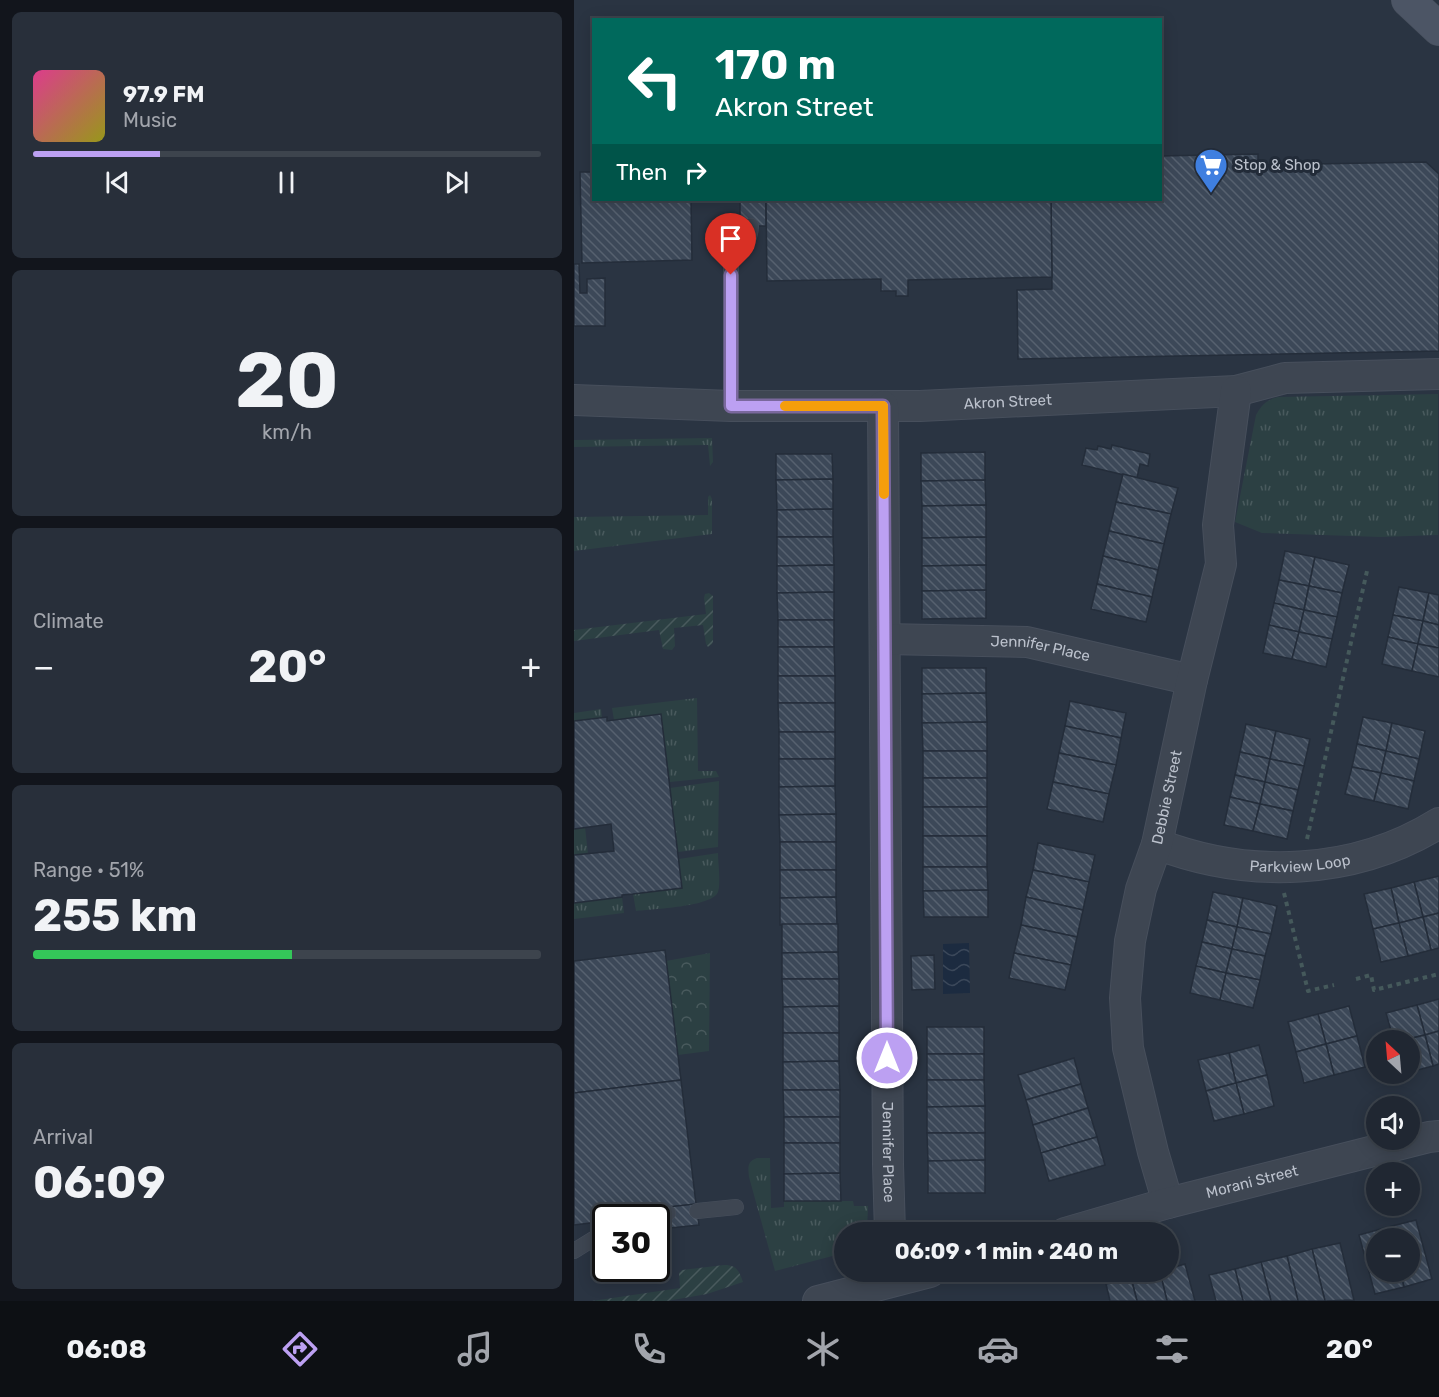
<!DOCTYPE html>
<html lang="en">
<head>
<meta charset="utf-8">
<style>
  :root { --surface:#202732; --page:#282f3a; --text:#f1f3f6; --muted:#a2a5ac; --line:#3d444d; --accent:#bca0f2 }
  body { margin:0; font-family:Rubik,sans-serif; background:var(--page); color:var(--text); height:100vh; display:flex; flex-direction:column; font-size:22px; white-space:nowrap }
  * { box-sizing:border-box; margin:0 }
  p { font-size:20px; color:var(--muted) }
  .icon { flex:none; width:33px; height:33px; fill:none; stroke:currentColor; stroke-width:2; stroke-linecap:round; stroke-linejoin:round }
  .map { position:relative; flex:1; overflow:hidden }
  .panel { display:flex; flex-direction:column; gap:12px; padding:12px; background:#12151c; width:574px }
  .panel>* { flex:none }
  .guide { position:absolute; left:18px; top:18px; width:570px; height:183px; border-radius:0px; box-shadow:0 3px 15px #0003,0 0 0 2px var(--line); background:#00695c; color:#fff; overflow:hidden }
  .needle { width:39px; rotate:334deg }
  .tools { position:absolute; left:792px; top:1030px; display:grid; gap:12px }
  .tools a { display:grid; place-items:center; width:54px; height:54px; border-radius:50%; background:var(--surface); box-shadow:0 3px 15px #0003,0 0 0 2px var(--line); font-size:30px }
  .speed { position:absolute; left:18px; top:1204px; display:flex; gap:12px; font-size:30px; font-weight:700; text-align:center }
  .speed>* { display:grid; place-content:center; width:78px; height:78px; border-radius:50%; background:var(--surface); box-shadow:0 3px 15px #0003,0 0 0 2px var(--line); line-height:1 }
  .speed .limit { border:3px solid #111; border-radius:9px; background:#fff; color:#111 }
  .pin { position:absolute; display:grid; place-items:center; width:51px; height:51px; color:#fff; margin:-62px -26px; border-radius:50% 50% 50% 0; rotate:-45deg; box-shadow:0 0 6px #0007 }
  .pin .icon { rotate:45deg }
  .me { position:absolute; width:66px; margin:-33px; rotate:0deg; stroke-linejoin:round; filter:drop-shadow(0 0 4px #0008) }
  .turn { display:flex; align-items:center; gap:21px; height:126px; padding:0 24px; font-size:27px }
  .turn .icon { width:78px; height:78px; stroke-width:2.5 }
  .turn b { display:block; font-size:42px; line-height:51px }
  .then { display:flex; align-items:center; height:57px; padding:0 24px; background:#0003; gap:12px; font-size:22px }
  .big { font-size:45px; font-weight:700; line-height:1.1 }
  .panel .tile { flex:1; display:flex; flex-direction:column; justify-content:center; gap:9px; min-width:0; padding:0 21px; border-radius:9px; background:var(--page) }
  .panel .dial { align-items:center; gap:0 }
  .dial b { font-size:78px; line-height:1 }
  .song { display:flex; align-items:center; gap:18px }
  .cover { width:72px; height:72px; border-radius:9px; background:linear-gradient(135deg,hsl(330 70% 55%),hsl(60 70% 35%)) }
  .played { height:6px; border-radius:3px; background:linear-gradient(90deg,var(--accent) 25%,var(--line) 25%) }
  .keys { display:flex; justify-content:space-around; direction:ltr }
  .heat { display:flex; justify-content:space-between; align-items:center; font-size:33px; direction:ltr }
  .charge { height:9px; border-radius:4px; background:linear-gradient(90deg,#34c759 51%,var(--line) 0) }
  .trip { position:absolute; left:260px; top:1222px; width:345px; height:60px; border-radius:30px; background:var(--surface); box-shadow:0 3px 15px #0003,0 0 0 2px var(--line); font-weight:700; line-height:60px; text-align:center }
  .menu { display:flex; height:96px; justify-content:space-around; align-items:center; background:#0d1014; color:var(--muted) }
  .menu .icon { width:42px; height:42px }
  .menu .current { color:var(--accent) }
  .menu b { font-size:27px; color:var(--text) }
  main { display:flex; flex:1; min-height:0 }
  .map>svg:first-child { display:block }
  .grass { fill:url(#grass-tufts) }
  .park { fill:url(#park-crowns) }
  .garden { fill:url(#garden-furrows) }
  .water { fill:url(#water-waves) }
  .building { fill:url(#building-back-hatch); stroke:#242d3a; stroke-width:1.5 }
  .lines { fill:none; stroke-linecap:round; stroke-linejoin:round }
  .service-casing { stroke:#474f5c; stroke-width:16 }
  .minor-casing { stroke:#474f5c; stroke-width:32 }
  .secondary-casing { stroke:#474f5c; stroke-width:34 }
  .path { stroke:#45595b; stroke-width:4; stroke-dasharray:4.5 4.5; stroke-linecap:butt }
  .service { stroke:#3e4652; stroke-width:15 }
  .minor { stroke:#3e4652; stroke-width:30 }
  .secondary { stroke:#4c5565; stroke-width:33 }
  .route-casing { stroke:#7a689d; stroke-width:15 }
  .route { stroke:#bca0f2; stroke-width:10 }
  .slow { stroke:#f59e0b; stroke-width:10 }
  .labels { text-anchor:middle; stroke-width:6; stroke-linejoin:round; paint-order:stroke }
  .poi-label { font-size:15px; fill:#bbc1cc; stroke:#222b38; text-anchor:start }
  .street-label { font-size:15px; fill:#bbc1cc; stroke:#222b38 }
</style>
</head>
<body>
<main>
<section class="panel">
<div class="tile">
<div class="song"><i class="cover"></i><div><b>97.9 FM</b><p>Music</p></div></div>
<div class="played"></div>
<div class="keys"><svg class="icon" aria-label="previous" viewBox="0 0 24 24"><path d="M18 5L8 12l10 7zM5 5v14"/></svg><svg class="icon" aria-label="pause" viewBox="0 0 24 24"><path d="M8 5v14M16 5v14"/></svg><svg class="icon" aria-label="next" viewBox="0 0 24 24"><path d="M6 5l10 7-10 7zM19 5v14"/></svg></div>
</div>
<div class="tile dial"><b>20</b><p>km/h</p></div>
<div class="tile"><p>Climate</p>
<div class="heat"><a>−</a><b class="big">20°</b><a>+</a></div>
</div>
<div class="tile"><p>Range · 51%</p><b class="big">255 km</b><div class="charge"></div></div>
<div class="tile"><p>Arrival</p><b class="big">06:09</b></div>
</section>
<div class="map">
<svg width="865" height="1301" viewBox="0 0 865 1301">
  <defs>
    <pattern id="grass-tufts" width="24" height="20" patternUnits="userSpaceOnUse" patternTransform="scale(1.5)"><rect width="24" height="20" fill="#2c4043"/><path d="M3 7l-1-3M5 7V3M7 7l1-3M15 17l-1-3M17 17v-4M19 17l1-3" fill="none" stroke="#495a5d"/></pattern>
    <pattern id="park-crowns" width="20" height="18" patternUnits="userSpaceOnUse" patternTransform="scale(1.5)"><rect width="20" height="18" fill="#2c4043"/><path d="M2 6a3 3 0 1 1 6 0M12 15a3 3 0 1 1 6 0" fill="none" stroke="#495a5d"/></pattern>
    <pattern id="garden-furrows" width="10" height="10" patternUnits="userSpaceOnUse" patternTransform="scale(1.5)"><rect width="10" height="10" fill="#2c4043"/><path d="M-1 1l2-2M0 10L10 0M9 11l2-2" fill="none" stroke="#495a5d"/></pattern>
    <pattern id="water-waves" width="16" height="10" patternUnits="userSpaceOnUse" patternTransform="scale(1.5)"><rect width="16" height="10" fill="#1c2b40"/><path d="M0 5q4-4 8 0t8 0" fill="none" stroke="#3b485a"/></pattern>
    <pattern id="building-back-hatch" width="6" height="6" patternUnits="userSpaceOnUse" patternTransform="scale(1.5)"><rect width="6" height="6" fill="#3c4858"/><path d="M-1 5l2 2M0 0l6 6M5-1l2 2" fill="none" stroke="#56616f"/></pattern>
  </defs>
  <rect width="100%" height="100%" fill="#2a3442"/>
  <!-- grass -->
  <g class="grass">
    <path d="M864 394V535L807 537 688 533 661 522 682 415C688 404 693 400 704 397Z"/>
    <path d="M138 438 139 462 136 466 134 445 0 447V440Z"/>
    <path d="M136 495 138 499V534L0 551V517L134 515V497Z"/>
    <path d="M123 698 124 771H142L145 777 96 782 87 715 40 720 38 708Z"/>
    <path d="M27 709 28 718 0 721V713Z"/>
    <path d="M145 781 144 847 104 852 96 788Z"/>
    <path d="M11 827 14 854 0 855V829Z"/>
    <path d="M144 853C144 863 147 883 144 892 138 907 78 909 62 911L59 894 108 888 105 859Z"/>
    <path d="M48 897 50 913 0 919V903Z"/>
    <path d="M183 1158H196L197 1208 210 1207V1201H279L280 1206H294L293 1233H270V1253L201 1271 175 1177C174 1168 173 1161 183 1158Z"/>
  </g>
  <!-- park -->
  <path class="park" d="M136 953 135 1051 104 1055 92 961Z"/>
  <!-- garden -->
  <g class="garden">
    <path d="M135 593 139 596V642L138 644 134 647 132 644 129 625 100 628 101 646 98 650 89 649 85 630 0 641V630L132 614 130 598 131 594Z"/>
    <path d="M150 1265C163 1265 165 1271 169 1282L133 1294 93 1301H18L106 1288 105 1273 108 1270Z"/>
  </g>
  <!-- water -->
  <path class="water" d="M395 943 396 993 369 994V944Z"/>
  <!-- building -->
  <g class="building">
    <path d="M684 154V165L852 162 865 174V351L444 359 443 290 478 289 477 200H586V156Z"/>
    <path d="M6 172H20V200H117L118 260 8 263Z"/>
    <rect x="166" y="200" width="26" height="26"/>
    <path d="M192 200H477L478 277 334 280V296H322V291H307V279L193 281Z"/>
    <path d="M0 264H5L6 293H13V279L31 278V326H0Z"/>
    <path d="M538 445 576 454 574 466 566 464 563 478 508 465 512 448 523 450 524 446 537 449Z"/>
    <path d="M411 452V480L347 481V453Z"/>
    <path d="M202 454H258L259 479 202 480Z"/>
    <path d="M549 474 604 488 597 514 542 502Z"/>
    <path d="M259 479V509L203 510 202 480Z"/>
    <path d="M411 480 412 505 348 506 347 481Z"/>
    <path d="M542 502 597 514 590 544 535 531Z"/>
    <path d="M412 505V537L348 538V506Z"/>
    <path d="M259 509V537H203V510Z"/>
    <path d="M535 531 590 544 584 570 529 556Z"/>
    <path d="M203 537H259L260 565 203 566Z"/>
    <path d="M412 537V565L348 566V538Z"/>
    <path d="M711 551 741 557 735 586 705 580Z"/>
    <path d="M529 556 584 570 578 597 523 584Z"/>
    <path d="M741 557 775 565 768 593 735 586Z"/>
    <path d="M260 565V592L203 593V566Z"/>
    <path d="M412 565V590L348 591V566Z"/>
    <path d="M705 580 735 586 730 610 700 603Z"/>
    <path d="M523 584 578 597 572 622 517 609Z"/>
    <path d="M735 586 768 593 763 617 730 610Z"/>
    <path d="M825 587 855 593 849 621 819 615Z"/>
    <path d="M412 590V618L348 619V591Z"/>
    <path d="M260 592V620H204L203 593Z"/>
    <path d="M855 593 865 595V625L849 621Z"/>
    <path d="M700 603 730 610 725 632 695 625Z"/>
    <path d="M730 610 763 617 758 639 725 632Z"/>
    <path d="M819 615 849 621 844 644 814 637Z"/>
    <rect x="204" y="620" width="56" height="27"/>
    <path d="M849 621 865 625V648L844 644Z"/>
    <path d="M695 625 725 632 718 659 689 653Z"/>
    <path d="M725 632 758 639 752 667 718 659Z"/>
    <path d="M814 637 844 644 838 671 808 664Z"/>
    <path d="M844 644 865 648V677L838 671Z"/>
    <path d="M204 647H260L261 676H204Z"/>
    <path d="M348 668H412V693L348 694Z"/>
    <rect x="204" y="676" width="57" height="27"/>
    <path d="M412 693 413 722 348 723V694Z"/>
    <path d="M496 701 552 713 547 738 491 726Z"/>
    <path d="M204 703H261V732H205Z"/>
    <path d="M87 714 108 888 59 894 48 895V897L0 903V855L40 851 37 824 0 829V721L33 717V721Z"/>
    <path d="M789 717 818 723 812 751 783 744Z"/>
    <path d="M413 722V751H349L348 723Z"/>
    <path d="M818 723 851 731 845 759 812 751Z"/>
    <path d="M672 724 702 731 696 759 666 752Z"/>
    <path d="M491 726 547 738 542 765 485 753Z"/>
    <path d="M702 731 736 739 730 766 696 759Z"/>
    <rect x="205" y="732" width="56" height="27"/>
    <path d="M783 744 812 751 807 773 778 767Z"/>
    <rect x="349" y="751" width="64" height="27"/>
    <path d="M812 751 845 759 840 781 807 773Z"/>
    <path d="M666 752 696 759 691 782 661 775Z"/>
    <path d="M485 753 542 765 535 794 479 782Z"/>
    <path d="M205 759H261V786L205 787Z"/>
    <path d="M696 759 730 766 724 790 691 782Z"/>
    <path d="M778 767 807 773 800 801 771 794Z"/>
    <path d="M807 773 840 781 834 809 800 801Z"/>
    <path d="M661 775 691 782 686 804 656 797Z"/>
    <rect x="349" y="778" width="64" height="29"/>
    <path d="M479 782 535 794 529 822 473 809Z"/>
    <path d="M691 782 724 790 719 811 686 804Z"/>
    <path d="M261 786 262 814 205 815V787Z"/>
    <path d="M656 797 686 804 679 831 650 825Z"/>
    <path d="M686 804 719 811 713 839 679 831Z"/>
    <rect x="349" y="807" width="64" height="29"/>
    <path d="M262 814V842H206L205 815Z"/>
    <rect x="349" y="836" width="64" height="31"/>
    <rect x="206" y="842" width="56" height="28"/>
    <path d="M464 843 521 855 515 882 459 870Z"/>
    <path d="M349 867H413L414 890 349 891Z"/>
    <path d="M206 870H262V897L206 898Z"/>
    <path d="M459 870 515 882 509 910 452 897Z"/>
    <path d="M865 876V913L849 917 840 882Z"/>
    <path d="M840 882 849 917 825 923 817 888Z"/>
    <path d="M817 888 825 923 799 929 790 894Z"/>
    <path d="M414 890V917H350L349 891Z"/>
    <path d="M639 892 669 898 663 927 633 920Z"/>
    <path d="M262 897 263 924 206 925V898Z"/>
    <path d="M452 897 509 910 503 937 447 925Z"/>
    <path d="M669 898 703 906 697 934 663 927Z"/>
    <path d="M865 913V948L857 950 849 917Z"/>
    <path d="M849 917 857 950 834 956 825 923Z"/>
    <path d="M633 920 663 927 658 949 628 942Z"/>
    <path d="M825 923 834 956 807 962 799 929Z"/>
    <path d="M208 924H264V952L208 953Z"/>
    <path d="M447 925 503 937 497 965 440 953Z"/>
    <path d="M663 927 697 934 691 956 658 949Z"/>
    <path d="M628 942 658 949 652 973 622 966Z"/>
    <path d="M658 949 691 956 686 980 652 973Z"/>
    <path d="M91 950 107 1080 0 1093V961Z"/>
    <path d="M264 952 265 979H208V953Z"/>
    <path d="M440 953 497 965 491 990 435 978Z"/>
    <path d="M360 955 361 989 338 990 337 956Z"/>
    <path d="M622 966 652 973 646 1000 616 993Z"/>
    <path d="M652 973 686 980 679 1008 646 1000Z"/>
    <path d="M208 979H265V1006L209 1007Z"/>
    <path d="M865 999V1031L851 1035 843 1005Z"/>
    <path d="M843 1005 851 1035 826 1041H820L812 1013Z"/>
    <path d="M265 1006V1033H209V1007Z"/>
    <path d="M775 1006 783 1036 752 1044 744 1014Z"/>
    <path d="M744 1014 752 1044 722 1052 714 1022Z"/>
    <rect x="353" y="1027" width="57" height="27"/>
    <path d="M865 1031V1064L859 1066 851 1035Z"/>
    <path d="M209 1033H265V1061L209 1062Z"/>
    <path d="M851 1035 859 1066 836 1072V1041H826Z"/>
    <path d="M783 1036 791 1067 760 1075 752 1044Z"/>
    <path d="M752 1044 760 1075 730 1083 722 1052Z"/>
    <path d="M685 1045 693 1075 662 1083 655 1053Z"/>
    <path d="M655 1053 662 1083 632 1091 624 1060Z"/>
    <rect x="353" y="1054" width="57" height="26"/>
    <path d="M500 1058 507 1084 452 1100 444 1075Z"/>
    <path d="M265 1061 266 1090H209V1062Z"/>
    <path d="M693 1075 700 1106 670 1114 662 1083Z"/>
    <path d="M107 1080 122 1204 50 1213 51 1218H32V1221L0 1225V1093Z"/>
    <path d="M353 1080H410L411 1106 353 1107Z"/>
    <path d="M662 1083 670 1114 640 1121 632 1091Z"/>
    <path d="M507 1084 514 1108 459 1125 452 1100Z"/>
    <path d="M209 1090H266V1117H210Z"/>
    <path d="M411 1106V1133H353V1107Z"/>
    <path d="M514 1108 523 1137 467 1153 459 1125Z"/>
    <rect x="210" y="1117" width="56" height="26"/>
    <path d="M353 1133H411V1160L354 1161Z"/>
    <path d="M523 1137 531 1165 475 1181 467 1153Z"/>
    <path d="M210 1143H266V1173L210 1174Z"/>
    <path d="M411 1160V1193H354V1161Z"/>
    <path d="M266 1173 267 1201H210V1174Z"/>
    <path d="M122 1204 125 1225 96 1228 93 1207Z"/>
    <path d="M842 1220 858 1279 830 1287 826 1272H836V1239H817L814 1227Z"/>
    <path d="M814 1227 817 1239H802V1272H826L830 1287 801 1294 785 1235Z"/>
    <path d="M766 1243 780 1300 751 1301 738 1249Z"/>
    <path d="M738 1249 751 1301H724L713 1256Z"/>
    <path d="M713 1256 724 1301H697L687 1262Z"/>
    <path d="M687 1262 697 1301H669L661 1269Z"/>
    <path d="M611 1264 621 1301H593L586 1272H594V1269Z"/>
    <path d="M661 1269 669 1301H642L635 1275Z"/>
    <path d="M581 1272H586L593 1301H563L557 1278Z"/>
    <path d="M557 1278 563 1301H536L532 1284Z"/>
  </g>
  <g class="lines">
    <!-- service casing -->
    <g class="service-casing">
      <g id="service">
        <path d="M157 406V253C171 246 176 242 177 226"/>
        <path d="M123 1211 162 1207"/>
        <path d="M66 1218 94 1213"/>
        <path d="M0 1251 32 1231"/>
      </g>
    </g>
    <!-- minor casing -->
    <g class="minor-casing">
      <g id="minor">
        <path id="s1" d="M0 400 157 406H346L662 391 711 378 865 374"/>
        <path id="s2" d="M309 406 314 1164 316 1233"/>
        <path id="s3" d="M311 639 453 642 618 680"/>
        <path id="s4" d="M583 844C674 879 780 876 865 823"/>
        <path id="s5" d="M594 1203 579 1152 554 1048 551 998 556 941 567 889 583 844 618 680 647 564 644 525 662 391"/>
        <path id="s6" d="M491 1233 594 1203 855 1137 865 1136"/>
        <path d="M244 1301 356 1272"/>
      </g>
    </g>
    <!-- secondary casing -->
    <g class="secondary-casing">
      <path id="secondary" d="M834 0 865 29"/>
    </g>
    <!-- path -->
    <g class="path">
      <path d="M733 839 793 571"/>
      <path d="M710 893 734 991 760 985"/>
      <path d="M782 979 797 975 800 990 865 974"/>
    </g>
    <!-- service -->
    <use href="#service" class="service"/>
    <!-- minor -->
    <use href="#minor" class="minor"/>
    <!-- secondary -->
    <use href="#secondary" class="secondary"/>
  </g>
  <g class="lines">
    <!-- route casing -->
    <g class="route-casing">
      <path id="route" d="M157 275V406H309L313 1058"/>
    </g>
    <!-- route -->
    <use href="#route" class="route"/>
    <!-- slow -->
    <path class="slow" d="M211 406H309L310 494"/>
  </g>
  <!-- icons -->
  <defs>
    <g id="supermarket-pin" transform="scale(1.725)"><path d="M0 17L-7.5 6A9.5 9.5 0 1 1 7.5 6Z" fill="#3f7fe0" stroke="#222b38"/><path d="M-6-5.5h2.5l.6 2H6L4.5 2H-2.5L-4.4-4H-6ZM-1.5 3.2a1.3 1.3 0 1 0 .1 0ZM3 3.2a1.3 1.3 0 1 0 .1 0Z" fill="#fff"/></g>
  </defs>
  <g fill-rule="evenodd">
    <use href="#supermarket-pin" x="637" y="165"/>
  </g>
  <g class="labels">
    <!-- poi labels -->
    <g class="poi-label">
      <text x="660" y="170">Stop &amp; Shop</text>
    </g>
    <!-- street labels -->
    <g class="street-label">
      <text dy="5" stroke="none"><textPath href="#s1" startOffset="434">Akron Street</textPath></text>
      <text dy="5" stroke="none"><textPath href="#s3" startOffset="156">Jennifer Place</textPath></text>
      <text dy="5" stroke="none"><textPath href="#s5" startOffset="416">Debbie Street</textPath></text>
      <text dy="5" stroke="none"><textPath href="#s4" startOffset="146">Parkview Loop</textPath></text>
      <text dy="5" stroke="none"><textPath href="#s2" startOffset="746">Jennifer Place</textPath></text>
      <text dy="5" stroke="none"><textPath href="#s6" startOffset="194">Morani Street</textPath></text>
    </g>
  </g>
</svg>
<div class="tools">
<a><svg class="needle" viewBox="-14 -14 28 28"><path d="M0-13l5 13h-10z" fill="#e53935"/><path d="M0 13l5-13h-10z" fill="#a2a5ac"/></svg></a>
<a><svg class="icon" aria-label="sound" viewBox="0 0 24 24"><path d="M4 9h4l5-4v14l-5-4H4zM17 9q2 3 0 6"/></svg></a>
<a>+</a>
<a>−</a>
</div>
<div class="speed"><div class="limit">30</div></div>
<div class="pin" style="left:157px;top:275px;background:#d93025"><svg class="icon" aria-label="arrive" viewBox="0 0 24 24"><path d="M6 21V4h12l-3 4 3 4H6"/></svg></div>
<svg class="me" style="left:313px;top:1058px" viewBox="-20 -20 40 40"><circle r="17" fill="#bca0f2" stroke="#fff" stroke-width="3"/><path d="M0-11L8 9 0 5-8 9z" fill="#fff"/></svg>
<div class="trip">06:09 · 1 min · 240 m</div>
<div class="guide">
<div class="turn"><svg class="icon" aria-label="left" viewBox="0 0 24 24"><path d="M17 20v-9H6M10 6l-5 5 5 5"/></svg><div><b>170 m</b>Akron Street</div></div>
<div class="then">Then<svg class="icon" aria-label="right" viewBox="0 0 24 24"><path d="M7 20v-9h11M14 6l5 5-5 5"/></svg></div>
</div>
</div>
</main>
<nav class="menu">
<b>06:08</b>
<svg class="icon current" aria-label="directions" viewBox="0 0 24 24"><path d="M12 3l9 9-9 9-9-9zM9 14v-3h6M13 9l2 2-2 2"/></svg>
<svg class="icon" aria-label="music" viewBox="0 0 24 24"><path d="M9 18V5l10-2v13"/><circle cx="6" cy="18" r="3"/><circle cx="16" cy="16" r="3"/></svg>
<svg class="icon" aria-label="phone" viewBox="0 0 24 24"><path d="M5 4h4l2 5-3 2q2 4 5 5l2-3 5 2v4C11 20 4 13 5 4z"/></svg>
<svg class="icon" aria-label="climate" viewBox="0 0 24 24"><path d="M12 3v18M4 7l16 10M4 17L20 7"/></svg>
<svg class="icon" aria-label="car" viewBox="0 0 24 24"><path d="M5 17H2v-5l4-1 3-4h7l3 4 3 1v5h-3M9 17h6M6 11h13"/><circle cx="7" cy="17" r="2"/><circle cx="17" cy="17" r="2"/></svg>
<svg class="icon" aria-label="filters" viewBox="0 0 24 24"><path d="M4 7h16M4 17h16"/><circle cx="9" cy="7" r="2"/><circle cx="15" cy="17" r="2"/></svg>
<b>20°</b>
</nav>
</body>
</html>
